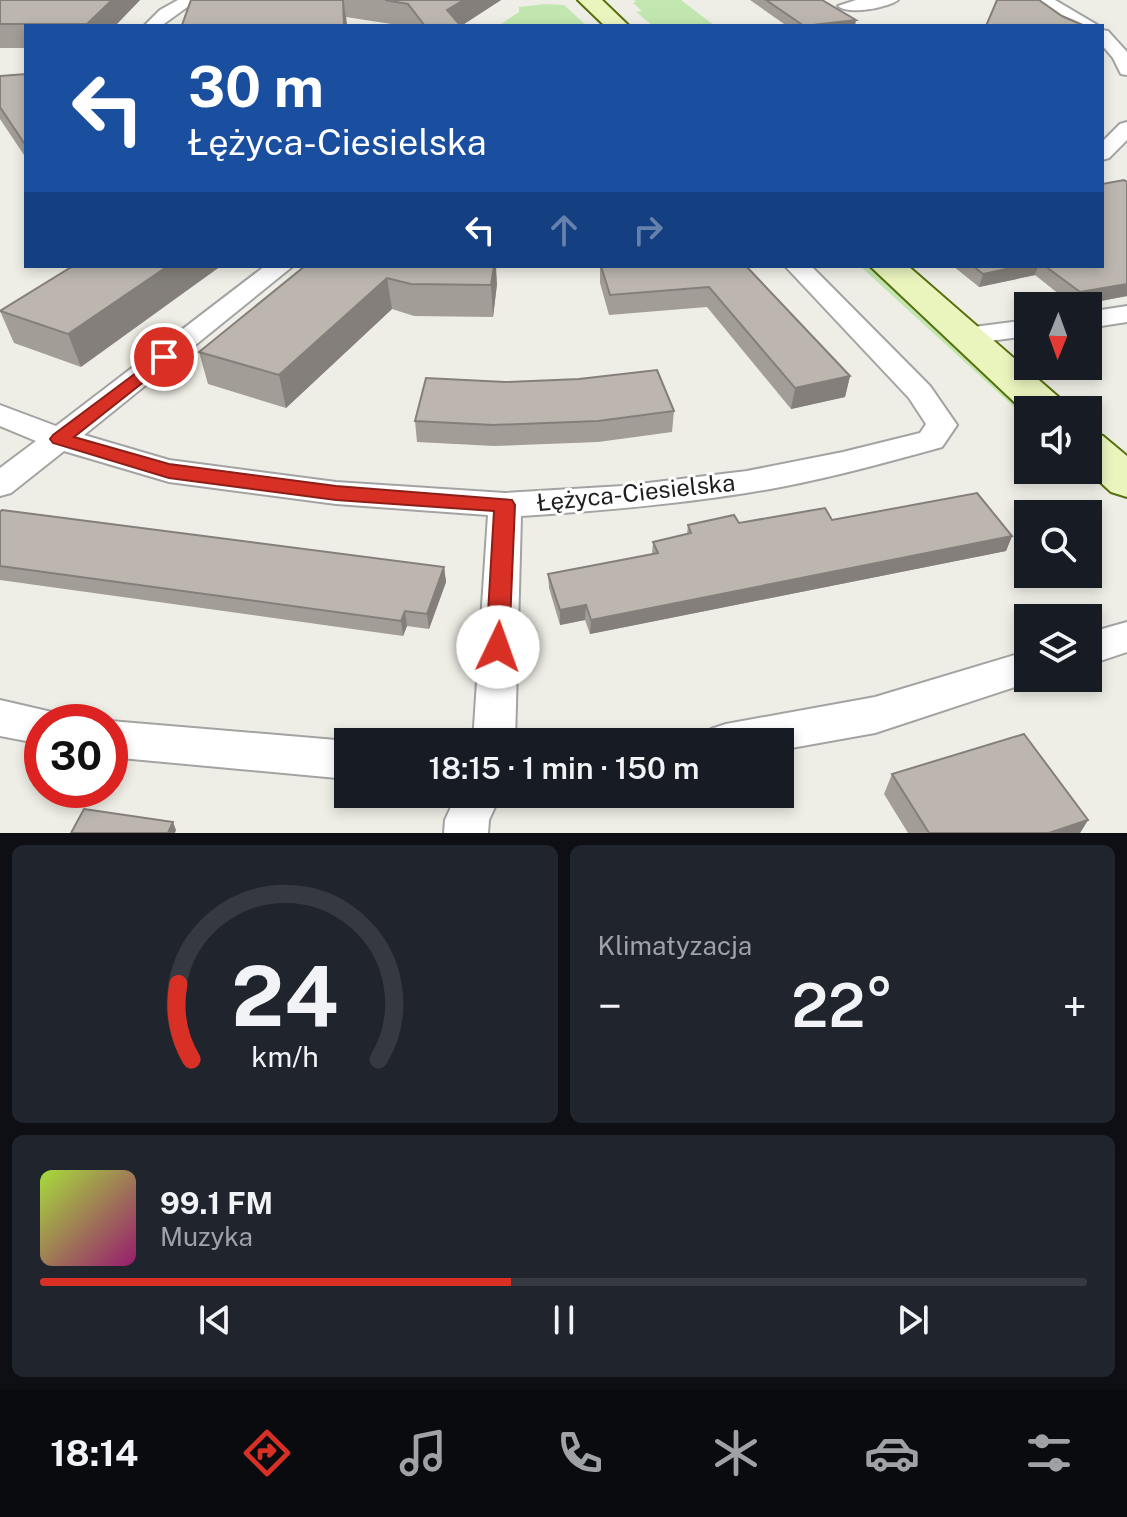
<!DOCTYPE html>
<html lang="pl">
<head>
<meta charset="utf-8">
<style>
  :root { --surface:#171b24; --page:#20242c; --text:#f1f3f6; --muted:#9ea1a6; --line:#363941; --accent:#d93025 }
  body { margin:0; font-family:"Public Sans",sans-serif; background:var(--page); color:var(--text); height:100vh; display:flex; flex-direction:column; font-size:30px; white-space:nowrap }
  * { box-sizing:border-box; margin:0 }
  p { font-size:26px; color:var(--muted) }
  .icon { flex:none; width:44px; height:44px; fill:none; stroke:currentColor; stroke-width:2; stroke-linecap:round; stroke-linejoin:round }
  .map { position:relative; height:833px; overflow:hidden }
  .sheet { display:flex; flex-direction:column; gap:12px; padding:12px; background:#0d0f14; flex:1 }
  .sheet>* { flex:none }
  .guide { position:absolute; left:24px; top:24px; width:1080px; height:244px; border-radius:0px; box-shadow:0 4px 12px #0003; background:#1a4fa0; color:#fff; overflow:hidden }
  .needle { width:52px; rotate:181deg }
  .controls { position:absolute; left:1014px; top:292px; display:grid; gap:16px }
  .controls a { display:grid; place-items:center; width:88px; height:88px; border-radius:0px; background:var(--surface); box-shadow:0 4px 12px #0003; font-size:40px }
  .speed { position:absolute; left:24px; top:704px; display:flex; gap:16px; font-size:40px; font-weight:700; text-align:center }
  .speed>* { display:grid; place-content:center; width:104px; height:104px; border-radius:50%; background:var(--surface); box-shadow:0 4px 12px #0003; line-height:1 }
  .speed .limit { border:12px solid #d22; background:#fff; color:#111 }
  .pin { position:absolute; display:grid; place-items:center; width:68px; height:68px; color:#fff; margin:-34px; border:4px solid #fff; border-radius:50%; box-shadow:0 2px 8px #0007 }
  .me { position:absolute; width:88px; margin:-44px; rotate:3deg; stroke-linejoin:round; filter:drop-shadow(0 0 6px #0008) }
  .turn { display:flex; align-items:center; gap:28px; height:168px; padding:0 32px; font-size:36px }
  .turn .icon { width:104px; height:104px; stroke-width:2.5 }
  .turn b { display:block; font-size:56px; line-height:68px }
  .lanes { display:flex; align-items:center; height:76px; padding:0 32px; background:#0003; justify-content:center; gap:40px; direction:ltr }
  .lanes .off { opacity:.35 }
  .big { font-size:60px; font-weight:600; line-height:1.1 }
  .sheet .tile { flex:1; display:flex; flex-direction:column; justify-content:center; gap:12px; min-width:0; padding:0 28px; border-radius:12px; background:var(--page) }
  .sheet .dial { align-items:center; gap:0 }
  .dial svg { height:208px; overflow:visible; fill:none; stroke:var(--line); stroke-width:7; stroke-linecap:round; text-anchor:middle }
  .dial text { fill:var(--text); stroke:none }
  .song { display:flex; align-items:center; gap:24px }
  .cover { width:96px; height:96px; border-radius:12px; background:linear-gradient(135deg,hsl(80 70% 55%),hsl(320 70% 35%)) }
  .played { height:8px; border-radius:4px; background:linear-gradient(90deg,var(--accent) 45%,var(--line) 45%) }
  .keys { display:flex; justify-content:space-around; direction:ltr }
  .heat { display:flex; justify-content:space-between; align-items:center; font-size:44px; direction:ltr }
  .sheet .tiles { flex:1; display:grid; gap:12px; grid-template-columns:1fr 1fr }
  .tile:last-child { grid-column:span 2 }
  .trip { position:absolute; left:334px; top:728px; width:460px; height:80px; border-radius:0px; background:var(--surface); box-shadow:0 4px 12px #0003; font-weight:600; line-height:80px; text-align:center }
  .menu { display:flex; height:128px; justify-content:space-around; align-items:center; background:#090b0e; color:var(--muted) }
  .menu .icon { width:56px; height:56px }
  .menu .on { color:var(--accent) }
  .menu b { font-size:36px; color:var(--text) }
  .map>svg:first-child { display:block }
  .grass { fill:#c2e6af }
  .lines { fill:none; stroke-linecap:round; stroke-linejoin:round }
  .street-casing { stroke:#a3a3a3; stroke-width:4 }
  .secondary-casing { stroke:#56700c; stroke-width:4 }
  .street { fill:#fff; fill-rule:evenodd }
  .secondary { fill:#eaf5be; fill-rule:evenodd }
  .wall { fill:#a29d96 }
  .shaded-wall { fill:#847f7a }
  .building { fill:#bcb6af; stroke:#847f7a; stroke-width:2 }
  .route { fill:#d93025; stroke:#8d1f18; stroke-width:2 }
  .labels { text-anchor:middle; stroke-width:6; stroke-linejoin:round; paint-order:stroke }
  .street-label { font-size:24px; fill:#1f1f1f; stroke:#fff }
</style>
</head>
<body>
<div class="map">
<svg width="1127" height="833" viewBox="0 0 1127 833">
  <rect width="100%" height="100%" fill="#efeee6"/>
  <!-- grass -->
  <g class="grass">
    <path d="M634 0H681L715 26H721H653L636 12 642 11 633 3 636 2Z"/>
    <path d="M545 4 564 5 587 26H498L519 12V7Z"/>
    <path d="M860 266H874L1028 410V420Z"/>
  </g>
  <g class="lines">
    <!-- street casing -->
    <g class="street-casing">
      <g id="street">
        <path d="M178 0H197L161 26H144L160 10Z"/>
        <path d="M898 0C887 8 849 15 838 6L856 0Z"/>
        <path d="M1036 0H1055L1099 26H1079Z"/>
        <path d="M1102 30 1108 31 1127 52V75L1121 74 1113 58 1102 45Z"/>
        <path d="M1127 122V140L1109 158 1102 160V142L1120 124Z"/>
        <path d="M265 266H293L84 435 169 460 336 482 505 493 623 486 747 471 843 452 920 433 926 424 909 398 785 266H811L930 386 957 425 942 447C877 465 812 483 746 493 671 505 597 511 521 516L515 742H473L488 515 336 504 169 482 64 451 11 493 0 496V468L36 441 0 426V405L56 426Z"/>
        <path d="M1127 306V322L1088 328V312Z"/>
        <path d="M1028 320V336L966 344 956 342 952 336 956 330 966 328Z"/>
        <path d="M1127 622V652L1088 665V633Z"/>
        <path d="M1028 651V678H1042L875 733 780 750V742H705L711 729 726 724 875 697Z"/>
        <path d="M0 700 56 713 61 722H42V744L0 736Z"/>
        <path d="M110 721 348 741V779L110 757V722H107Z"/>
        <path d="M457 794H501L489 820 488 833H444L445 820Z"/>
      </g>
    </g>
    <!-- secondary casing -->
    <g class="secondary-casing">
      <g id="secondary">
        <path d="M578 0H602L629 26H605Z"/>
        <path d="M870 266H908L1063 401 1069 410H1028V415Z"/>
        <path d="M1088 432 1103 436 1127 456V497L1111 492 1087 470Z"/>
      </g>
    </g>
    <!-- street -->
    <use href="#street" class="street"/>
    <!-- secondary -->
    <use href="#secondary" class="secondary"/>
  </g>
  <!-- wall -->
  <g class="wall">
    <path d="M0 0H140L115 26H26V48H0Z"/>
    <path d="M191 0H501L461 26H404L346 17 347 26H182Z"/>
    <path d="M750 0H822L855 26H787Z"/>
    <path d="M26 74V158L0 119V76Z"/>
    <path d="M1124 180 1127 182V296L1074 306 1035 275 979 287 953 266H1102V184Z"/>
    <path d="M73 266 81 367 14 343 0 311Z"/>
    <path d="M305 266 497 284 493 317 414 316 392 309 286 408 208 384 199 352Z"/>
    <path d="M600 266H746L850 376 845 397 791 409 707 307 609 315 600 283Z"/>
    <path d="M674 411 672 432 598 442 494 446 417 442 415 421Z"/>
    <path d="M0 512 444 567 446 582 429 629 407 626 403 636 0 580Z"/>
    <path d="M832 520 1012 536 1006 551 590 634 585 620 560 625 549 588 548 574 652 554 653 542 687 534 688 525Z"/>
    <path d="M892 774 1088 820 1080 833H908L884 794Z"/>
  </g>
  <!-- shaded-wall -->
  <g class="shaded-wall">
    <path d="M112 0H140L115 26H88L87 24Z"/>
    <path d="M343 0 346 17 347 26H344Z"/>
    <path d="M464 0H501L461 26 447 10Z"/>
    <path d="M856 20 855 26H810Z"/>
    <path d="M168 266H221L81 367 68 334Z"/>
    <path d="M494 266H496L497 284 493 317 491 285Z"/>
    <path d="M1020 266H1038L1035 275 979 287 983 274Z"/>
    <path d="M387 278 392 309 286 408 279 375Z"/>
    <path d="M1127 284V296L1074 306 1080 292Z"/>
    <path d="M850 376 845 397 791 409 795 388Z"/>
    <path d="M1012 536 1006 551 590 634 591 620Z"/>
    <path d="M444 567 446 582 429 629 427 614Z"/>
    <path d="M586 605 585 620 560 625V610Z"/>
    <path d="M405 611 407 626 403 636 401 621Z"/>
    <path d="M1088 820 1080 833H1049Z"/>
    <path d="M173 822 176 830 175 833H168Z"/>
  </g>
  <!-- building -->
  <g class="building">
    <path d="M0 0H112L87 24H0Z"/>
    <path d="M191 0H343L344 26 182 25Z"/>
    <path d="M385 0H464L447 10 461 26H425L408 4Z"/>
    <path d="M766 0H822L856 20 804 26Z"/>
    <path d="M997 0H1039L1062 16 1085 26H986Z"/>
    <path d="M26 74V146L0 107V76Z"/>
    <path d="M1124 180 1127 182V284L1080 292 1045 266H1102V184Z"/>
    <path d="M73 266H168L68 334 0 311Z"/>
    <path d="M305 266H494L491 285 411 284 387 278 279 375 199 352Z"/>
    <path d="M601 266H746L850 376 795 388 709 287 610 295Z"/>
    <path d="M973 266H1020L983 274Z"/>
    <path d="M657 370 674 411 598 421 493 425 415 421 426 378 505 382 579 379Z"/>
    <path d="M977 493 1012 536 591 620 586 605 560 610 548 574 658 553 653 542 691 533 688 525 734 515 739 523 825 508 832 520Z"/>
    <path d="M2 510 444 567 427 614 405 611 401 621 0 566V512Z"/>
    <path d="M1024 734 1088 820 1049 833H929L892 774Z"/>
    <path d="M84 809 173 822 168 833H71Z"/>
  </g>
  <!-- route -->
  <path class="route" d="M164 352 170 354 172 357 170 361 74 437 169 464 336 486 512 500 515 505 509 647 506 653 498 656 489 653 486 647 494 511 336 500 169 478 53 443 50 439 53 435Z"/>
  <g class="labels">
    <!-- street labels -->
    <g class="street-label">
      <text transform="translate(636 493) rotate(-6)" y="8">Łężyca-Ciesielska</text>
    </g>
  </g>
</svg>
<div class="controls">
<a><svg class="needle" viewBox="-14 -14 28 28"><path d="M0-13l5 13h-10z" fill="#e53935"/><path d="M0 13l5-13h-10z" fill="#9ea1a6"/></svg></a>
<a><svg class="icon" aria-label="sound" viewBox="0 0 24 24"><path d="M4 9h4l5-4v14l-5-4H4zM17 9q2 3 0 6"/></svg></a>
<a><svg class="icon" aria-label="search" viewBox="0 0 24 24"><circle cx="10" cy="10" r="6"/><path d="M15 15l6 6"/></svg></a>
<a><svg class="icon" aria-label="layers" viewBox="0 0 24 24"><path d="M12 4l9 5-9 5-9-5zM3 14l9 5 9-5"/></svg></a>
</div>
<div class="speed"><div class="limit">30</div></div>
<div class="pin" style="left:164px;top:357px;background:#d93025"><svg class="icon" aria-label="arrive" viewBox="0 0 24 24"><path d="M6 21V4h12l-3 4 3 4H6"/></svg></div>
<svg class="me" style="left:498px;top:647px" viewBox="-20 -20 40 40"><circle r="19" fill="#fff"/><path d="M0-13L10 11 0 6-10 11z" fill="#d93025"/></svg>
<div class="trip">18:15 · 1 min · 150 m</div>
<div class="guide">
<div class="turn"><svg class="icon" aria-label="left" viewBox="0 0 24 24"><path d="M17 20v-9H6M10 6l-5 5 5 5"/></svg><div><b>30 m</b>Łężyca-Ciesielska</div></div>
<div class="lanes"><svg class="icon" aria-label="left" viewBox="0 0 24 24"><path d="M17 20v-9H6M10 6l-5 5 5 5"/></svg><svg class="icon off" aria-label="ahead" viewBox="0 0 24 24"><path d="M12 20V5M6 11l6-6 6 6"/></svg><svg class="icon off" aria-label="right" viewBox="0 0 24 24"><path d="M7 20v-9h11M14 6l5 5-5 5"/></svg></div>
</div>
</div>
<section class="sheet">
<div class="tiles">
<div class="tile dial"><svg viewBox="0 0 100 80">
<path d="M14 69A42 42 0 1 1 86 69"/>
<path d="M14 69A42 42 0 0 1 9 40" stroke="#d93025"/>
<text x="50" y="56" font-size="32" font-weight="700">24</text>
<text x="50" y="72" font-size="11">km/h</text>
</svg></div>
<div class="tile"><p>Klimatyzacja</p>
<div class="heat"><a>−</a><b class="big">22°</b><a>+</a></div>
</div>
<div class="tile">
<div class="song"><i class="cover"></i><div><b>99.1 FM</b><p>Muzyka</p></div></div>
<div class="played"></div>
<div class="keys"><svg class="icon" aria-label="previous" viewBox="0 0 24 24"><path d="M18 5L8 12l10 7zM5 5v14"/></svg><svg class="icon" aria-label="pause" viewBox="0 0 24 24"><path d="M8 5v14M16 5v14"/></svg><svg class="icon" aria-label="next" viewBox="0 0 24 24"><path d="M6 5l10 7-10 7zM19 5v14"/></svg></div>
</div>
</div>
</section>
<nav class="menu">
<b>18:14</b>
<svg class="icon on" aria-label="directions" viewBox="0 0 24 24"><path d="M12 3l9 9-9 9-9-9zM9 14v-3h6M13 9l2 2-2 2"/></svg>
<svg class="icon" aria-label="music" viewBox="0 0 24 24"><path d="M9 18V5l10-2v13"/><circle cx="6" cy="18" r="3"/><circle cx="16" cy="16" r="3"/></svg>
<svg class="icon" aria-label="phone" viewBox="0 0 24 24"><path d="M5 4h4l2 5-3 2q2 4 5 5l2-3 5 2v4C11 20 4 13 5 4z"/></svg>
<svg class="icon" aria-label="climate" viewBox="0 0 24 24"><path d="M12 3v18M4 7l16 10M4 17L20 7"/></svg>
<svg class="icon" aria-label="car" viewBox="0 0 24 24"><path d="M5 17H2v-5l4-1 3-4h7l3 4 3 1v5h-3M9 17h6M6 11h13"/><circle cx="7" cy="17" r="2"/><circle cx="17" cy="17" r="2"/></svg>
<svg class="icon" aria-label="filters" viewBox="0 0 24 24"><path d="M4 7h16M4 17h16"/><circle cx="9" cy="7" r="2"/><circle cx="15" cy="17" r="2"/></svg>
</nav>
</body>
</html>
